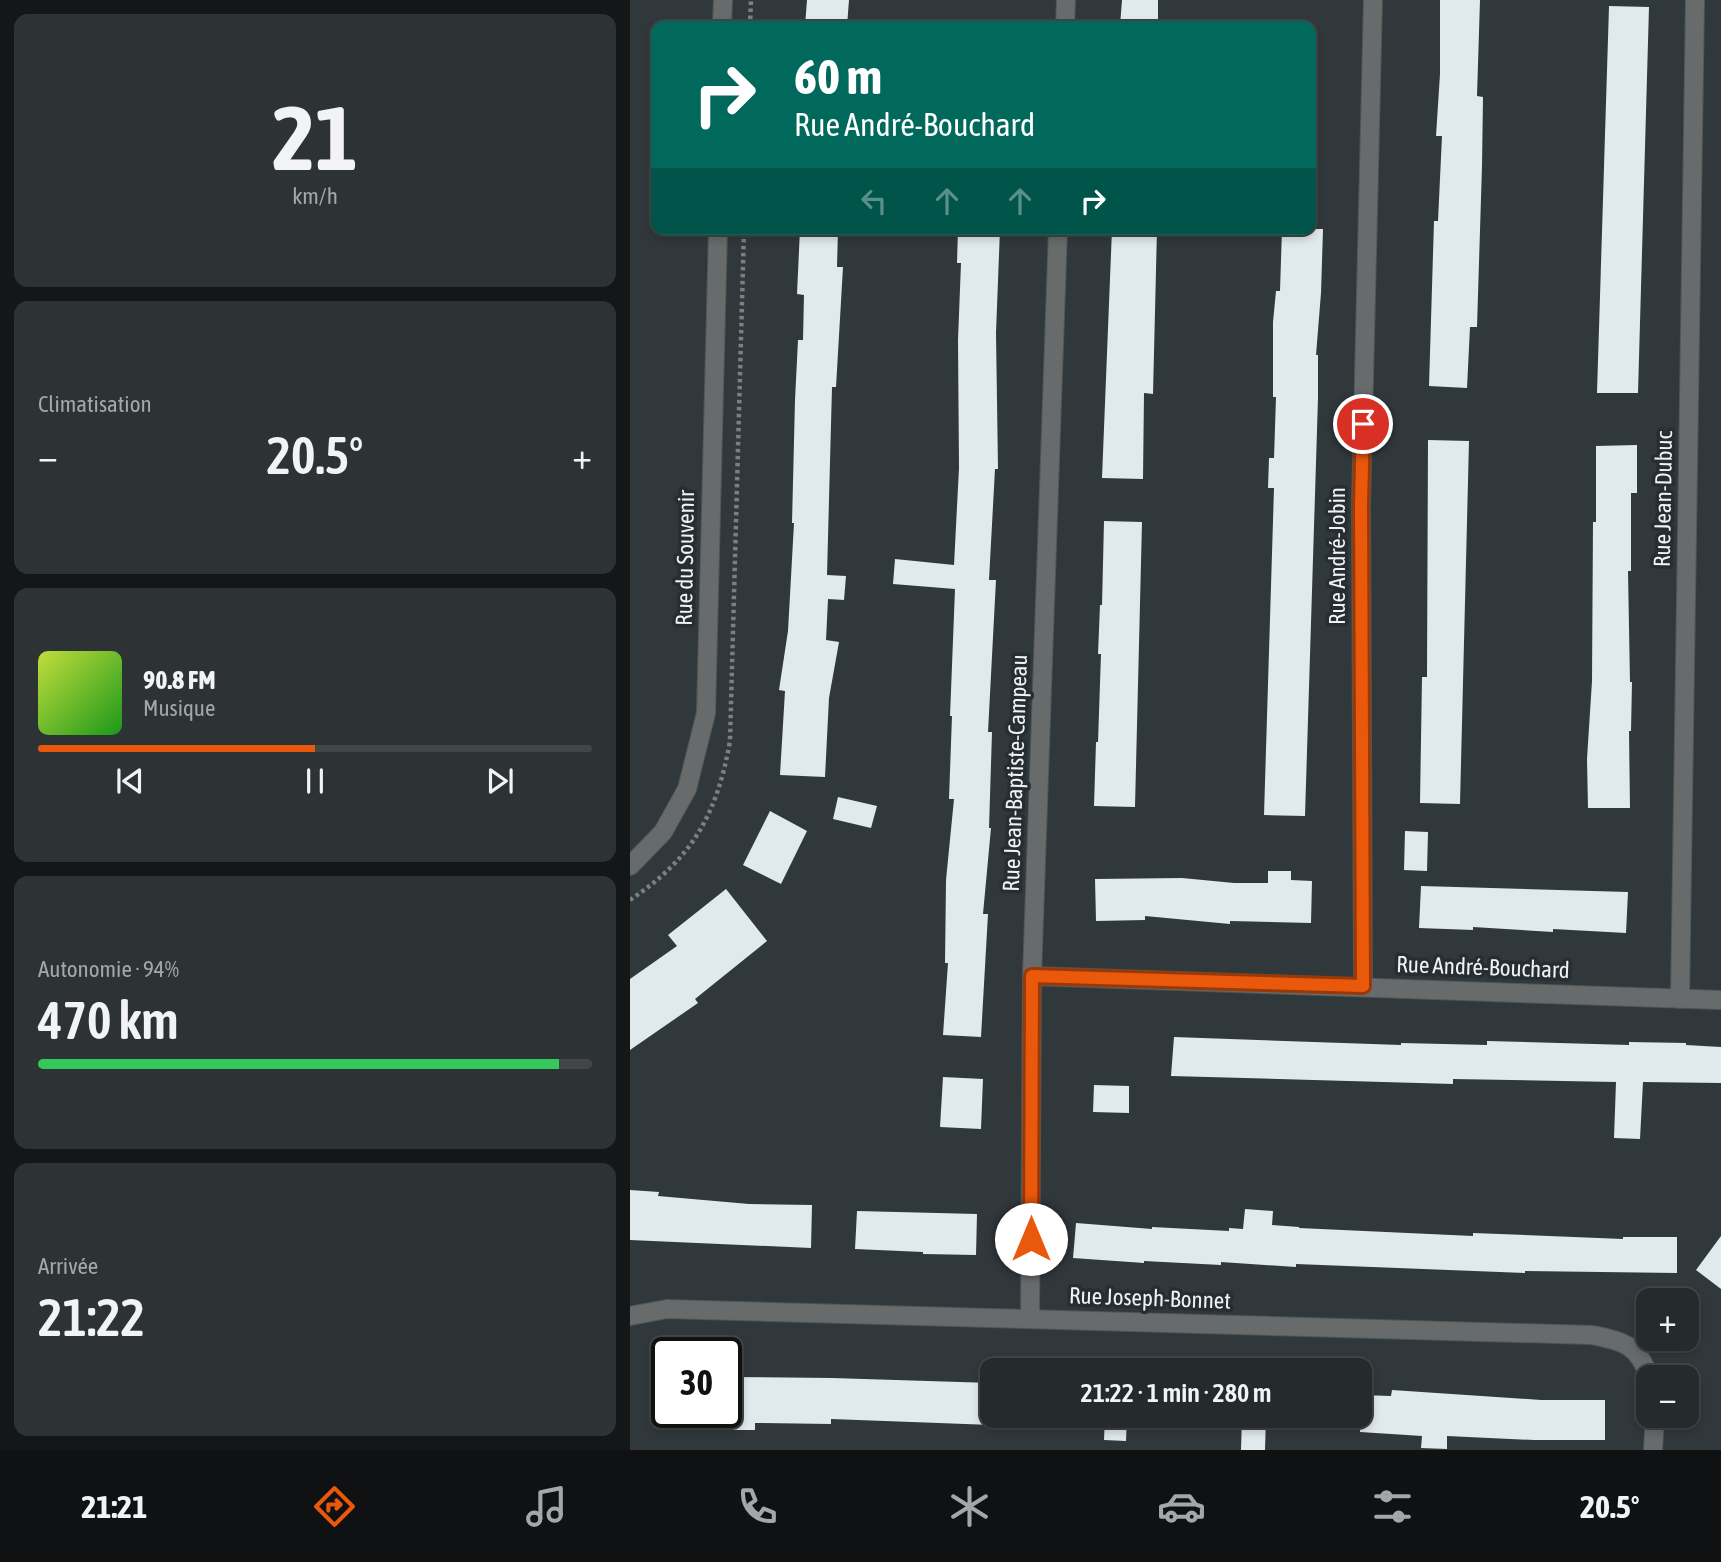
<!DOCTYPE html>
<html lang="fr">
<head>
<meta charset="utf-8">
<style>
  :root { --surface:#252a2c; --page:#2d3234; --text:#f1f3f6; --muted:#a3a7a9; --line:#424648; --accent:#ea580c }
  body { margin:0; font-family:"Asap Condensed",sans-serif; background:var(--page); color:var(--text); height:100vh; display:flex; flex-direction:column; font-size:26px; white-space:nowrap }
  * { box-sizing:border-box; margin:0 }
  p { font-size:23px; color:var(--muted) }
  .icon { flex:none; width:38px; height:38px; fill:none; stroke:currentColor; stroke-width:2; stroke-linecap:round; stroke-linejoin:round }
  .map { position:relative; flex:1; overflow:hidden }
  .details { display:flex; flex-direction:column; gap:14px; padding:14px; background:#141718; width:630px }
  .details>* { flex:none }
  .hud { position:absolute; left:21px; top:21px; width:665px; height:214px; border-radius:14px; box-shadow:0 4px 10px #0003,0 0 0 2px var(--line); background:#00695c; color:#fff; overflow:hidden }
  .fabs { position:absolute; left:1006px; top:1288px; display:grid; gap:14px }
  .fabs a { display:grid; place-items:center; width:63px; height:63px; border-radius:14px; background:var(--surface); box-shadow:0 4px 10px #0003,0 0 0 2px var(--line); font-size:35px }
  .speed { position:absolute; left:21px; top:1337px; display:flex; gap:14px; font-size:35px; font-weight:700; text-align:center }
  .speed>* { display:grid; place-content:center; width:91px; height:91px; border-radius:50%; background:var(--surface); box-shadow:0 4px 10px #0003,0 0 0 2px var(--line); line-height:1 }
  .speed .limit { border:4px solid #111; border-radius:10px; background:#fff; color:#111 }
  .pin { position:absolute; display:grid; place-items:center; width:60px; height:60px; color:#fff; margin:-30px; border:4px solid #fff; border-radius:50%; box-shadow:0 2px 7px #0007 }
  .me { position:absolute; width:77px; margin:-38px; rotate:0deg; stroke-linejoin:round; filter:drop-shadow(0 0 5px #0008) }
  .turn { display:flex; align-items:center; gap:24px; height:147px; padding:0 28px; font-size:32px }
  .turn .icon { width:91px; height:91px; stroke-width:2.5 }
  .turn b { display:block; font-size:49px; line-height:60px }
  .lanes { display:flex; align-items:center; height:66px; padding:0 28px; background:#0003; justify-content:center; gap:35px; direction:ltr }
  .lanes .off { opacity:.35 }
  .big { font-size:52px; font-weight:600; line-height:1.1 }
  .details .widget { flex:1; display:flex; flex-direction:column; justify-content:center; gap:10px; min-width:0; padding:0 24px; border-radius:14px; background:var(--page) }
  .details .dial { align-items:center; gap:0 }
  .dial b { font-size:91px; line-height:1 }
  .song { display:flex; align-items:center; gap:21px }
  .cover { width:84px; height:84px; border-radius:10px; background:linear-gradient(135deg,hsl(70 70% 55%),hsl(120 70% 35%)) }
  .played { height:7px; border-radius:4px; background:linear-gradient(90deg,var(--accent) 50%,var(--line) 50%) }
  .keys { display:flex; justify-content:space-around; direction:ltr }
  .heat { display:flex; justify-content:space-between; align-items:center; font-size:38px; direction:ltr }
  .charge { height:10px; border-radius:5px; background:linear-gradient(90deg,#34c759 94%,var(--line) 0) }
  .trip { position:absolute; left:350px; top:1358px; width:392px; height:70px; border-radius:14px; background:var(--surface); box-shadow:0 4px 10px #0003,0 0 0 2px var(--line); font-weight:600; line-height:70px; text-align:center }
  .dock { display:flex; height:112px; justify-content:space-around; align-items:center; background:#0f1112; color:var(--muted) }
  .dock .icon { width:49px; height:49px }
  .dock .selected { color:var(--accent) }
  .dock b { font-size:32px; color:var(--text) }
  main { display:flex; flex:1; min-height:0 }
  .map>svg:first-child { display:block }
  .building { fill:#e0e9ec }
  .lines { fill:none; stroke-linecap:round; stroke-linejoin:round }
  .street-casing { stroke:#4f5659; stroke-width:20 }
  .path { stroke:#7a8082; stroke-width:4.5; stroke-dasharray:3.5 3.5; stroke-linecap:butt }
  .street { stroke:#676b6c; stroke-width:18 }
  .route-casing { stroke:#983908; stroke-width:18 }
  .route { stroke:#ea580c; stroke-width:12 }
  .labels { text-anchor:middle; stroke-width:7; stroke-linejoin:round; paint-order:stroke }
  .street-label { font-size:23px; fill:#eff3f5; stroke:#272e31 }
</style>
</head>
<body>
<main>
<section class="details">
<div class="widget dial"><b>21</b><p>km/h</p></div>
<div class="widget"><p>Climatisation</p>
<div class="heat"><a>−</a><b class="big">20.5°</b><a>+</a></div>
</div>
<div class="widget">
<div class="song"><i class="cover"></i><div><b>90.8 FM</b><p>Musique</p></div></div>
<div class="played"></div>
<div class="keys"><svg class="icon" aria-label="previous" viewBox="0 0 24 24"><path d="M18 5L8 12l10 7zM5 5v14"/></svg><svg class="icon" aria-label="pause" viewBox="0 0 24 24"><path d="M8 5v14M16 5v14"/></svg><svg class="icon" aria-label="next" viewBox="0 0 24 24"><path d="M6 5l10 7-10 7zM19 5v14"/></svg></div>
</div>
<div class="widget"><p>Autonomie · 94%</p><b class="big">470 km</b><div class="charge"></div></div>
<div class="widget"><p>Arrivée</p><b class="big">21:22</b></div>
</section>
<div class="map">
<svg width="1091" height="1450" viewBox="0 0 1091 1450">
  <rect width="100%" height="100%" fill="#31383b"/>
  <!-- building -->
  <g class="building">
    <path d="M177 0H219L217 26H175Z"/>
    <path d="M492 0H528V26H490Z"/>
    <path d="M810 0H850L847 96 853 97 852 166 847 327H840L837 388 799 386 804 221H808L812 136H806L810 74Z"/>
    <path d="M979 6 1019 7 1008 393H967Z"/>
    <path d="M170 229H208L207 267H213L206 387H202L197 575 216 576 214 600 198 599 196 640 209 642 199 698 195 777 150 775 155 691 149 690 158 631 164 523H162L165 400 168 340H173L174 295 167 294Z"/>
    <path d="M328 229H370L366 333 368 469H365L359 580H366L358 732H362L359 828H361L353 914H358L351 1037 313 1035 318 963H315L316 880 324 799H319L322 716H320L325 589 263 584 265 559 324 565 329 468 328 340 331 263H327Z"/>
    <path d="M482 229H527L523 394 514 393 513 479 472 478Z"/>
    <path d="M652 229H693L691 293 686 355H688V398L675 816 634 815 644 488H638L639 458H644L646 397H643V322L646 291H650Z"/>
    <path d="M798 440 839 441 830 804 790 803 792 677H797Z"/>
    <path d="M1007 445V493H1001V571H998L1000 682H1002L1001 731H999L1000 808H958L957 759 962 681 963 522H966V446Z"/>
    <path d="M474 521 512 522 505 807 464 806 466 742H468L471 654H468L470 605H472Z"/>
    <path d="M208 797 247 806 241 828 203 819Z"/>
    <path d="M140 811 177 831 151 884 113 865Z"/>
    <path d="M775 831 798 832 797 871 774 870Z"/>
    <path d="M638 871H661V880L682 881 681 923 600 921V924L515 916V920L466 921 465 879 552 878 604 883H638Z"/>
    <path d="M791 886 998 892 996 933 923 929V932L843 927V930L789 928Z"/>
    <path d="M96 889 137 941 65 999 68 1003 0 1050V979L47 946 38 935Z"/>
    <path d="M544 1037 771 1045V1043L857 1045V1041L999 1045V1042L1056 1043V1045L1091 1047V1083L1013 1082 1010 1139 984 1138 986 1082 823 1079V1084L541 1076Z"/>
    <path d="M313 1077 353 1079 351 1129 310 1127Z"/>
    <path d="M464 1085 499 1086V1113L463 1112Z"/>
    <path d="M0 1190 29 1192 28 1196 119 1204 182 1205 181 1248 0 1240Z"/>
    <path d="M615 1209 643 1211 642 1225 669 1227V1228L843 1236V1233L993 1239V1237H1047V1273L895 1271V1273L666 1264V1267L591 1262V1265L514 1261V1263L443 1258 446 1223 522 1229V1227L599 1231V1228L613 1229Z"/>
    <path d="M227 1211 347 1214 346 1255 293 1254V1252L225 1249Z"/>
    <path d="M1091 1236V1289L1066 1270Z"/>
    <path d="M96 1377 202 1378 362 1383V1425L201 1419V1424L125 1423V1430H96Z"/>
    <path d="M762 1390 911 1400H975V1440H904L817 1436V1449L791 1448 792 1436 730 1432V1395L761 1396Z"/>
    <path d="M475 1416H497L496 1441 474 1440Z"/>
    <path d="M612 1416H636L635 1450H611Z"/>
  </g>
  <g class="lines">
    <!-- street casing -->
    <g class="street-casing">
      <g id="street">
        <path d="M92 26 93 0"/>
        <path d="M435 26 436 0"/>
        <path d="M0 866 33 832 57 789 76 713 88 229"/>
        <path d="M402 976 1091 1000"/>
        <path d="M733 986 731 504 743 0"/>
        <path d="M1050 999 1065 0"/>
        <path d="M0 1316 37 1309 962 1335C992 1341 1008 1344 1019 1377"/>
        <path d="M400 1319 402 976 428 229"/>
        <path d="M1023 1450 1025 1416"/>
      </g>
    </g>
    <!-- path -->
    <g class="path">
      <path d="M120 26 121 0"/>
      <path d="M0 900C63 858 87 814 100 741L114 229"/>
    </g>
    <!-- street -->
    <use href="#street" class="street"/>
  </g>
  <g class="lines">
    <!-- route casing -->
    <g class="route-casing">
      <path id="route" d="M401 1239 402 976 733 986 731 504 733 424"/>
    </g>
    <!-- route -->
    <use href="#route" class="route"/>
  </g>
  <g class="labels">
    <!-- street labels -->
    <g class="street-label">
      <text transform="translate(1033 499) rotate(-89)" y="8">Rue Jean-Dubuc</text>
      <text transform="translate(707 556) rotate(-90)" y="8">Rue André-Jobin</text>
      <text transform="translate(55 558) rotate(-89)" y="8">Rue du Souvenir</text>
      <text transform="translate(385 773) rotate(-88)" y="8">Rue Jean-Baptiste-Campeau</text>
      <text transform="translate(853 967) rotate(2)" y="8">Rue André-Bouchard</text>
      <text transform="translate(520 1298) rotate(2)" y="8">Rue Joseph-Bonnet</text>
    </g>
  </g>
</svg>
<div class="fabs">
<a>+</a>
<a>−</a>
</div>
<div class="speed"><div class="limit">30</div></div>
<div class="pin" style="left:733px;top:424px;background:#d93025"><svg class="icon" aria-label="arrive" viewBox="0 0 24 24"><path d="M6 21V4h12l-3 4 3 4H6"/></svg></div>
<svg class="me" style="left:401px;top:1239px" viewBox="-20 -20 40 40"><circle r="19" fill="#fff"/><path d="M0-13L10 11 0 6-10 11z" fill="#ea580c"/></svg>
<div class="trip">21:22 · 1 min · 280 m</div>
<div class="hud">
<div class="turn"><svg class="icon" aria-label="right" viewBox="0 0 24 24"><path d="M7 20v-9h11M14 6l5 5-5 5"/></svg><div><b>60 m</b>Rue André-Bouchard</div></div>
<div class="lanes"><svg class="icon off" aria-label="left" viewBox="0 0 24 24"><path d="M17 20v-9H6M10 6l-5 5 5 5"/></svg><svg class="icon off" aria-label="ahead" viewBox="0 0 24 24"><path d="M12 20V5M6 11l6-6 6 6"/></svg><svg class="icon off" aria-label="ahead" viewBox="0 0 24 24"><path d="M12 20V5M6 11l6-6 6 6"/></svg><svg class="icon" aria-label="right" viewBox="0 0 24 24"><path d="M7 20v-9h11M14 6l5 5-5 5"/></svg></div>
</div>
</div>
</main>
<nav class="dock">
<b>21:21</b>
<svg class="icon selected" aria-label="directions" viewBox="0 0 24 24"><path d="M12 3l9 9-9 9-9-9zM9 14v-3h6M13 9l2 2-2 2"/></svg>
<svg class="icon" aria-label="music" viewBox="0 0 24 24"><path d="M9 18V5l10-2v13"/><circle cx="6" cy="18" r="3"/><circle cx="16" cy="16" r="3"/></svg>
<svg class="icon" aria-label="phone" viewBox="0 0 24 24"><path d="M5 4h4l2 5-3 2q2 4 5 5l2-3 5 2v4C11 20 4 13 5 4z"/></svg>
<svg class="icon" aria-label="climate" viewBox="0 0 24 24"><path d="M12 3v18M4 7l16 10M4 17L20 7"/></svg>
<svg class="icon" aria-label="car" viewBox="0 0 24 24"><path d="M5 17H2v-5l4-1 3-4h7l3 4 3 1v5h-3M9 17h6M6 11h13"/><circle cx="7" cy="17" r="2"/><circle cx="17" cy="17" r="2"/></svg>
<svg class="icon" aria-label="filters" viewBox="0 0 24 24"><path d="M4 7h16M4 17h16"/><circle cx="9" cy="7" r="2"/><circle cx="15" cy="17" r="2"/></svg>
<b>20.5°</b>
</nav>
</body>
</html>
